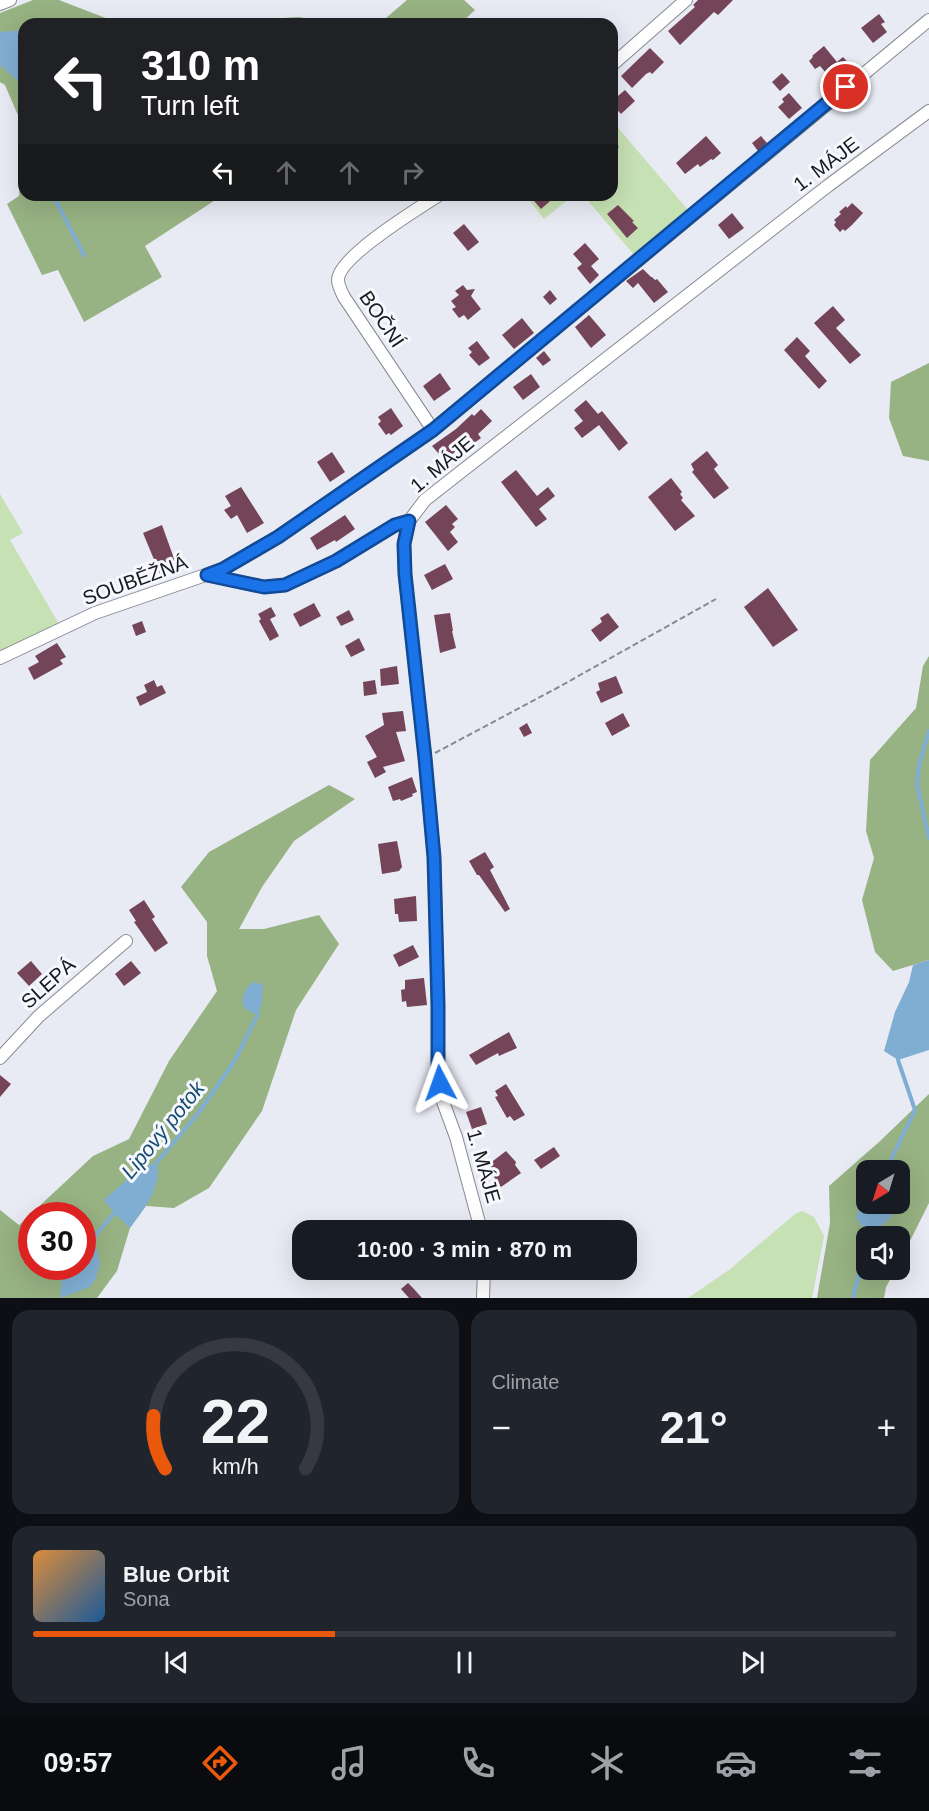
<!DOCTYPE html>
<html lang="en">
<head>
<meta charset="utf-8">
<style>
  :root { --surface:#171b24; --page:#20242c; --text:#f1f3f6; --muted:#9ea1a6; --line:#363941; --accent:#ea580c }
  body { margin:0; font-family:Arial,sans-serif; background:var(--page); color:var(--text); height:100vh; display:flex; flex-direction:column; font-size:22px; white-space:nowrap }
  * { box-sizing:border-box; margin:0 }
  p { font-size:20px; color:var(--muted) }
  .icon { flex:none; width:33px; height:33px; fill:none; stroke:currentColor; stroke-width:2; stroke-linecap:round; stroke-linejoin:round }
  .map { position:relative; height:1298px; overflow:hidden }
  .panel { display:flex; flex-direction:column; gap:12px; padding:12px; background:#0d0f14; flex:1 }
  .panel>* { flex:none }
  .top-card { position:absolute; left:18px; top:18px; width:600px; height:183px; border-radius:18px; box-shadow:0 6px 24px #0002; background:#202124; color:#fff; overflow:hidden }
  .needle { width:39px; rotate:218deg }
  .buttons { position:absolute; left:856px; top:1160px; display:grid; gap:12px }
  .buttons a { display:grid; place-items:center; width:54px; height:54px; border-radius:12px; background:var(--surface); box-shadow:0 6px 24px #0002; font-size:30px }
  .speed { position:absolute; left:18px; top:1202px; display:flex; gap:12px; font-size:30px; font-weight:700; text-align:center }
  .speed>* { display:grid; place-content:center; width:78px; height:78px; border-radius:50%; background:var(--surface); box-shadow:0 6px 24px #0002; line-height:1 }
  .speed .limit { border:9px solid #d22; background:#fff; color:#111 }
  .pin { position:absolute; display:grid; place-items:center; width:51px; height:51px; color:#fff; margin:-26px; border:3px solid #fff; border-radius:50%; box-shadow:0 2px 6px #0007 }
  .me { position:absolute; width:66px; margin:-33px; rotate:356deg; stroke-linejoin:round; filter:drop-shadow(0 0 4px #0008) }
  .turn { display:flex; align-items:center; gap:21px; height:126px; padding:0 24px; font-size:27px }
  .turn .icon { width:78px; height:78px; stroke-width:2.5 }
  .turn b { display:block; font-size:42px; line-height:51px }
  .lanes { display:flex; align-items:center; height:57px; padding:0 24px; background:#0003; justify-content:center; gap:30px; direction:ltr }
  .lanes .off { opacity:.35 }
  .big { font-size:45px; font-weight:700; line-height:1.1 }
  .panel .widget { flex:1; display:flex; flex-direction:column; justify-content:center; gap:9px; min-width:0; padding:0 21px; border-radius:18px; background:var(--page) }
  .panel .dial { align-items:center; gap:0 }
  .dial svg { height:156px; overflow:visible; fill:none; stroke:var(--line); stroke-width:7; stroke-linecap:round; text-anchor:middle }
  .dial text { fill:var(--text); stroke:none }
  .song { display:flex; align-items:center; gap:18px }
  .cover { width:72px; height:72px; border-radius:9px; background:linear-gradient(135deg,hsl(30 70% 55%),hsl(210 70% 35%)) }
  .played { height:6px; border-radius:3px; background:linear-gradient(90deg,var(--accent) 35%,var(--line) 35%) }
  .keys { display:flex; justify-content:space-around; direction:ltr }
  .heat { display:flex; justify-content:space-between; align-items:center; font-size:33px; direction:ltr }
  .panel .tiles { flex:1; display:grid; gap:12px; grid-template-columns:1fr 1fr }
  .widget:last-child { grid-column:span 2 }
  .trip { position:absolute; left:292px; top:1220px; width:345px; height:60px; border-radius:18px; background:var(--surface); box-shadow:0 6px 24px #0002; font-weight:700; line-height:60px; text-align:center }
  .menu { display:flex; height:96px; justify-content:space-around; align-items:center; background:#090b0e; color:var(--muted) }
  .menu .icon { width:42px; height:42px }
  .menu .active { color:var(--accent) }
  .menu b { font-size:27px; color:var(--text) }
  .map>svg:first-child { display:block }
  .green { fill:#c6e1b3 }
  .forest { fill:#97b283; fill-rule:evenodd }
  .water { fill:#80aed2 }
  .lines { fill:none; stroke-linecap:round; stroke-linejoin:round }
  .stream { stroke:#80aed2; stroke-width:4 }
  .building { fill:#744458 }
  .street-casing { stroke:#888a93; stroke-width:14 }
  .path { stroke:#888a90; stroke-width:2; stroke-dasharray:6 3; stroke-linecap:butt }
  .street { stroke:#fff; stroke-width:12 }
  .route-casing { stroke:#114b97; stroke-width:15 }
  .route { stroke:#1a73e8; stroke-width:10 }
  .labels { text-anchor:middle; stroke-width:6; stroke-linejoin:round; paint-order:stroke }
  .street-label { font-size:20px; fill:#191a1d; stroke:#f7f8fe }
  .water-label { font-size:21px; font-style:italic; fill:#154c6f; stroke:#f7f8fe }
</style>
</head>
<body>
<div class="map">
<svg width="929" height="1298" viewBox="0 0 929 1298">
  <rect width="100%" height="100%" fill="#e9ebf4"/>
  <!-- green -->
  <g class="green">
    <path d="M613 122 689 211 635 256 583 195H612Z"/>
    <path d="M525 195H574L544 219Z"/>
    <path d="M0 494 23 533 10 540 59 624 0 655Z"/>
    <path d="M802 1211 814 1217 824 1236 812 1298H688L729 1270 795 1214Z"/>
  </g>
  <!-- forest -->
  <g class="forest">
    <path d="M33 0H59L121 24H24V195H223L145 246 162 277 84 322 58 270 42 275 7 204 19 196 23 127 5 85 0 82V13Z"/>
    <path d="M407 0H464L475 10 460 24H379Z"/>
    <path d="M299 17 337 24H188Z"/>
    <path d="M929 363V461L903 456 889 418 891 382Z"/>
    <path d="M929 656V960L893 971 875 952 862 900 874 858 866 831 870 760 916 708 923 666Z"/>
    <path d="M329 785 355 799 294 841 262 887 239 929H264L319 915 339 944 296 1010 262 1111 209 1188 174 1208 146 1206 130 1228 117 1271 97 1298H0V1210L19 1225 93 1156 129 1139 169 1061 217 991 207 956V922L181 887 209 852ZM32 1215H82V1266H32Z"/>
    <path d="M929 1094V1203L900 1261V1236H867V1269H896L886 1287 884 1298H817L830 1223 829 1186 879 1142ZM867 1170H900V1203H867Z"/>
  </g>
  <!-- water -->
  <g class="water">
    <path d="M24 30V87L0 65V32Z"/>
    <path d="M929 960V1050L898 1060 884 1051 895 1012 909 982 913 965Z"/>
    <path d="M253 982 263 985 262 1002 258 1014 250 1012 243 1006C242 995 245 989 253 982Z"/>
    <path d="M149 1165H157C162 1188 142 1211 130 1228L115 1214 104 1200 140 1168Z"/>
    <path d="M867 1193V1203H897C894 1218 886 1223 873 1230L862 1226 856 1218 859 1207Z"/>
    <path d="M93 1240 98 1253 100 1263 96 1278 90 1287 60 1298 62 1277 67 1266H82L83 1242Z"/>
  </g>
  <g class="lines">
    <!-- stream -->
    <g class="stream">
      <path d="M612 146 617 147"/>
      <path d="M53 195 84 255"/>
      <path d="M929 731 919 764 917 785 929 838"/>
      <path d="M152 1168 196 1116 234 1062 258 1014"/>
      <path d="M886 1170 915 1110 898 1060 899 1056"/>
      <path d="M869 1236 871 1227"/>
      <path d="M88 1244 116 1211"/>
      <path d="M853 1298 867 1243"/>
    </g>
  </g>
  <!-- building -->
  <g class="building">
    <path d="M698 0H733L718 15 714 12 680 45 668 31 695 7 693 5Z"/>
    <path d="M879 14 885 22 881 24 887 32 873 43 861 28Z"/>
    <path d="M824 46 837 62 843 57 852 67 834 82 820 66 815 69 809 61 813 57 812 56Z"/>
    <path d="M650 48 664 62 652 74 650 72 646 74 632 88 621 76Z"/>
    <path d="M782 73 790 82 780 91 772 82Z"/>
    <path d="M625 90 635 101 621 114 612 104V101Z"/>
    <path d="M789 93 802 108 789 119 778 107 784 102 782 99Z"/>
    <path d="M706 136 721 153 713 160 711 159 700 167 698 164 685 174 676 163Z"/>
    <path d="M761 136 767 143 758 151 752 143Z"/>
    <path d="M529 195H557L541 209Z"/>
    <path d="M852 203 863 213 852 225 845 231 843 229 840 232 834 225 836 222 834 220 841 214 839 212 846 206 847 208Z"/>
    <path d="M618 205 634 221 632 222 638 228 627 238 607 214Z"/>
    <path d="M732 213 744 228 729 239 718 225Z"/>
    <path d="M464 224 479 242 468 251 453 233Z"/>
    <path d="M585 243 599 259 591 266 599 275 590 284 577 268 582 264 573 254Z"/>
    <path d="M643 269 651 277H652L655 280 657 279 668 292 654 303 638 283 633 288 626 281Z"/>
    <path d="M463 285 467 290 475 289 471 296 481 309 468 320 464 315 459 318 452 309 456 307 451 301 459 295 455 291Z"/>
    <path d="M550 290 557 299 550 305 543 297Z"/>
    <path d="M833 306 845 320 836 328 861 355 850 364 814 323Z"/>
    <path d="M589 315 606 335 591 348 575 327Z"/>
    <path d="M522 318 534 333 514 349 502 335Z"/>
    <path d="M797 337 810 351 805 356 827 381 819 389 784 350Z"/>
    <path d="M477 341 490 358 479 366 469 355 472 352 468 348Z"/>
    <path d="M544 351 551 360 543 366 536 358Z"/>
    <path d="M440 373 451 389 434 401 423 386Z"/>
    <path d="M531 374 540 387 523 400 513 387Z"/>
    <path d="M586 400 598 414 602 411 628 443 619 451 599 425 582 438 574 428 583 421 574 410Z"/>
    <path d="M391 408 403 426 391 435 389 433 386 435 378 424 381 421 378 417Z"/>
    <path d="M481 409 492 421 478 434 481 438 461 453 458 449 445 461 432 446 456 429 472 414 474 416Z"/>
    <path d="M707 451 718 465 714 469 729 488 714 499 692 472 694 470 691 464Z"/>
    <path d="M332 452 345 472 330 482 317 462Z"/>
    <path d="M516 470 537 496 548 487 555 496 539 509 547 519 536 527 501 482Z"/>
    <path d="M671 478 682 492 680 494 683 498 681 500 695 516 675 531 648 497Z"/>
    <path d="M241 487 264 523 247 533 237 515 231 519 224 510 231 506 225 496Z"/>
    <path d="M446 505 458 519 452 524 455 527 450 532 458 542 448 551 425 522Z"/>
    <path d="M345 515 355 529 336 542 335 540 317 550 310 538Z"/>
    <path d="M162 525 177 567 160 574 143 533Z"/>
    <path d="M445 564 453 579 432 590 424 575Z"/>
    <path d="M768 588 798 630 773 647 744 607Z"/>
    <path d="M314 603 321 616 300 627 293 614Z"/>
    <path d="M271 607 276 616 270 619 279 636 270 641 259 621 261 619 258 614Z"/>
    <path d="M349 610 354 620 341 626 336 617Z"/>
    <path d="M450 613 453 631H452L456 648 440 653 434 615Z"/>
    <path d="M608 613 619 627 600 642 591 630 602 622 600 618Z"/>
    <path d="M142 621 146 632 136 636 132 625Z"/>
    <path d="M359 638 365 650 351 657 345 646Z"/>
    <path d="M57 643 66 657 60 660 63 664 34 680 28 668 39 662 35 656Z"/>
    <path d="M397 666 399 684 381 686 380 669Z"/>
    <path d="M616 676 623 693 601 703 596 692 600 690 598 683Z"/>
    <path d="M154 680 157 687 162 685 166 693 140 706 136 697 147 692 144 685Z"/>
    <path d="M375 680 377 694 364 696 363 682Z"/>
    <path d="M403 711 406 731 396 732 405 761 383 767 386 772 375 778 367 762 377 757 365 736 384 725 382 713Z"/>
    <path d="M623 713 630 726 612 736 605 723Z"/>
    <path d="M527 723 532 733 524 737 519 728Z"/>
    <path d="M412 777 417 792 412 794 413 796 401 801 400 799 393 801 388 787Z"/>
    <path d="M397 841 402 867 399 871 382 874 378 844Z"/>
    <path d="M485 852 494 867 490 870 510 909 505 912 479 875H477L469 861Z"/>
    <path d="M416 896 417 921 399 922 398 914H395L394 899Z"/>
    <path d="M144 900 155 917 152 919 168 943 155 952 134 922 136 921 129 910Z"/>
    <path d="M413 945 419 957 399 967 393 955Z"/>
    <path d="M31 961 42 974 29 986 17 973Z"/>
    <path d="M131 961 141 973 124 986 115 974Z"/>
    <path d="M424 978 427 1005 407 1007 406 1001 402 1002 401 990 405 989V980Z"/>
    <path d="M509 1032 517 1048 499 1056 498 1053 476 1065 469 1055Z"/>
    <path d="M0 1075 11 1084 0 1097Z"/>
    <path d="M506 1084 525 1115 514 1121 510 1116 507 1118 495 1097 498 1096 495 1091Z"/>
    <path d="M481 1107 487 1124 472 1129 466 1112Z"/>
    <path d="M554 1147 560 1156 541 1169 534 1160Z"/>
    <path d="M506 1151 516 1162 515 1165 521 1173 501 1187 494 1177 497 1175 489 1164Z"/>
    <path d="M408 1283 413 1288 422 1298H409L401 1289Z"/>
  </g>
  <g class="lines">
    <!-- street casing -->
    <g class="street-casing">
      <g id="street">
        <path d="M0 4 10 0"/>
        <path d="M612 65 686 0"/>
        <path d="M433 430 344 297C342 293 338 285 338 280 338 257 419 208 439 195"/>
        <path d="M207 575 264 587 285 585 336 561 395 525 409 521"/>
        <path d="M0 658 95 613 223 569 278 537 433 430 929 20"/>
        <path d="M0 1058 39 1016 126 941"/>
        <path d="M481 1230 456 1137 442 1099 438 1067V1005L434 857 425 758 405 575 404 544 409 521 425 500 462 471 829 185 929 111"/>
        <path d="M483 1298 484 1269"/>
      </g>
    </g>
    <!-- path -->
    <path class="path" d="M435 753 557 688 716 599"/>
    <!-- street -->
    <use href="#street" class="street"/>
  </g>
  <g class="lines">
    <!-- route casing -->
    <g class="route-casing">
      <path id="route" d="M440 1083 438 1067V1005L434 857 425 758 405 574 404 544 409 521 395 525 336 561 285 585 264 587 207 575 223 569 278 537 433 430 846 87"/>
    </g>
    <!-- route -->
    <use href="#route" class="route"/>
  </g>
  <g class="labels">
    <!-- street labels -->
    <g class="street-label">
      <text transform="translate(826 164) rotate(-37)" y="7">1. MÁJE</text>
      <text transform="translate(382 319) rotate(56)" y="7">BOČNÍ</text>
      <text transform="translate(442 464) rotate(-40)" y="7">1. MÁJE</text>
      <text transform="translate(135 580) rotate(-20)" y="7">SOUBĚŽNÁ</text>
      <text transform="translate(48 983) rotate(-42)" y="7">SLEPÁ</text>
      <text transform="translate(484 1166) rotate(74)" y="7">1. MÁJE</text>
    </g>
    <!-- water labels -->
    <g class="water-label">
      <text transform="translate(163 1130) rotate(-51)" y="7">Lipový potok</text>
    </g>
  </g>
</svg>
<div class="buttons">
<a><svg class="needle" viewBox="-14 -14 28 28"><path d="M0-13l5 13h-10z" fill="#e53935"/><path d="M0 13l5-13h-10z" fill="#9ea1a6"/></svg></a>
<a><svg class="icon" aria-label="sound" viewBox="0 0 24 24"><path d="M4 9h4l5-4v14l-5-4H4zM17 9q2 3 0 6"/></svg></a>
</div>
<div class="speed"><div class="limit">30</div></div>
<div class="pin" style="left:846px;top:87px;background:#d93025"><svg class="icon" aria-label="arrive" viewBox="0 0 24 24"><path d="M6 21V4h12l-3 4 3 4H6"/></svg></div>
<svg class="me" style="left:440px;top:1083px" viewBox="-20 -20 40 40"><path d="M0-17L14 15 0 8-14 15z" fill="#1a73e8" stroke="#fff" stroke-width="4"/></svg>
<div class="trip">10:00 · 3 min · 870 m</div>
<div class="top-card">
<div class="turn"><svg class="icon" aria-label="left" viewBox="0 0 24 24"><path d="M17 20v-9H6M10 6l-5 5 5 5"/></svg><div><b>310 m</b>Turn left</div></div>
<div class="lanes"><svg class="icon" aria-label="left" viewBox="0 0 24 24"><path d="M17 20v-9H6M10 6l-5 5 5 5"/></svg><svg class="icon off" aria-label="ahead" viewBox="0 0 24 24"><path d="M12 20V5M6 11l6-6 6 6"/></svg><svg class="icon off" aria-label="ahead" viewBox="0 0 24 24"><path d="M12 20V5M6 11l6-6 6 6"/></svg><svg class="icon off" aria-label="right" viewBox="0 0 24 24"><path d="M7 20v-9h11M14 6l5 5-5 5"/></svg></div>
</div>
</div>
<section class="panel">
<div class="tiles">
<div class="widget dial"><svg viewBox="0 0 100 80">
<path d="M14 69A42 42 0 1 1 86 69"/>
<path d="M14 69A42 42 0 0 1 8 42" stroke="#ea580c"/>
<text x="50" y="56" font-size="32" font-weight="700">22</text>
<text x="50" y="72" font-size="11">km/h</text>
</svg></div>
<div class="widget"><p>Climate</p>
<div class="heat"><a>−</a><b class="big">21°</b><a>+</a></div>
</div>
<div class="widget">
<div class="song"><i class="cover"></i><div><b>Blue Orbit</b><p>Sona</p></div></div>
<div class="played"></div>
<div class="keys"><svg class="icon" aria-label="previous" viewBox="0 0 24 24"><path d="M18 5L8 12l10 7zM5 5v14"/></svg><svg class="icon" aria-label="pause" viewBox="0 0 24 24"><path d="M8 5v14M16 5v14"/></svg><svg class="icon" aria-label="next" viewBox="0 0 24 24"><path d="M6 5l10 7-10 7zM19 5v14"/></svg></div>
</div>
</div>
</section>
<nav class="menu">
<b>09:57</b>
<svg class="icon active" aria-label="directions" viewBox="0 0 24 24"><path d="M12 3l9 9-9 9-9-9zM9 14v-3h6M13 9l2 2-2 2"/></svg>
<svg class="icon" aria-label="music" viewBox="0 0 24 24"><path d="M9 18V5l10-2v13"/><circle cx="6" cy="18" r="3"/><circle cx="16" cy="16" r="3"/></svg>
<svg class="icon" aria-label="phone" viewBox="0 0 24 24"><path d="M5 4h4l2 5-3 2q2 4 5 5l2-3 5 2v4C11 20 4 13 5 4z"/></svg>
<svg class="icon" aria-label="climate" viewBox="0 0 24 24"><path d="M12 3v18M4 7l16 10M4 17L20 7"/></svg>
<svg class="icon" aria-label="car" viewBox="0 0 24 24"><path d="M5 17H2v-5l4-1 3-4h7l3 4 3 1v5h-3M9 17h6M6 11h13"/><circle cx="7" cy="17" r="2"/><circle cx="17" cy="17" r="2"/></svg>
<svg class="icon" aria-label="filters" viewBox="0 0 24 24"><path d="M4 7h16M4 17h16"/><circle cx="9" cy="7" r="2"/><circle cx="15" cy="17" r="2"/></svg>
</nav>
</body>
</html>
